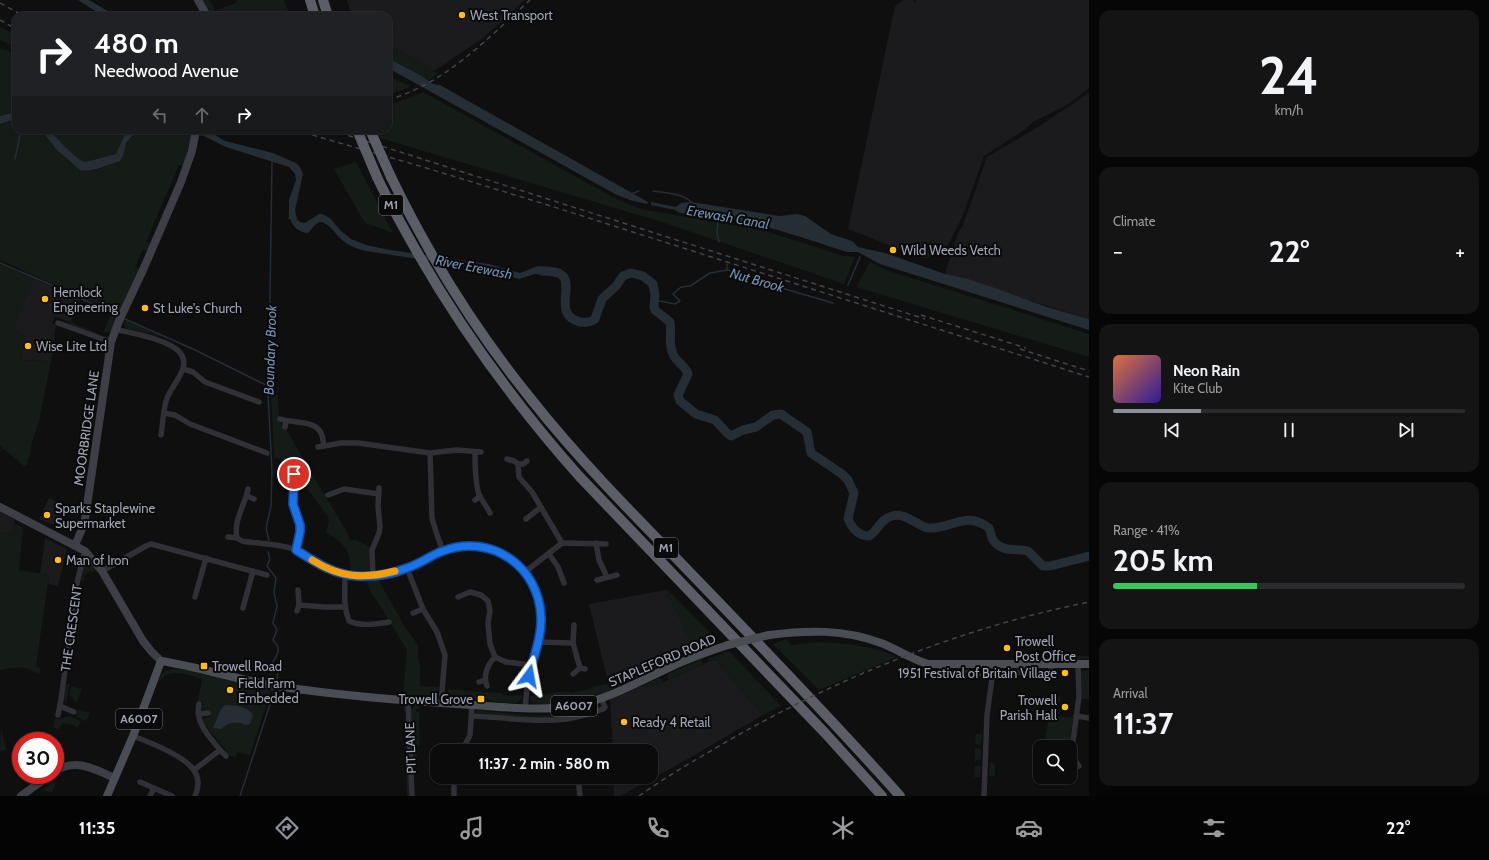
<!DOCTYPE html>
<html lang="en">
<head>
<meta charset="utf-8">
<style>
  :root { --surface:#0b0b0c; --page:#141415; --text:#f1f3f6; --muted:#9a9b9d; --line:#2b2b2d; --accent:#8c9099 }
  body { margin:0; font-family:Cabin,sans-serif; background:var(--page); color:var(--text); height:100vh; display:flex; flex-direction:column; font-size:15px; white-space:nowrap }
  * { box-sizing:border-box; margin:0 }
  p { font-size:13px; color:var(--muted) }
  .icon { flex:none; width:22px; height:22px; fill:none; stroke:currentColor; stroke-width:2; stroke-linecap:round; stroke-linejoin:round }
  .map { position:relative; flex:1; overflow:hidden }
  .details { display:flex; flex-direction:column; gap:10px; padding:10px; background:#060607; width:400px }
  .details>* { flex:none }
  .top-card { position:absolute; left:12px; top:12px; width:380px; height:122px; border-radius:12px; box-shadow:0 1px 3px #0004,0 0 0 1px var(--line); background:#202124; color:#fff; overflow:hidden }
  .fabs { position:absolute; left:1033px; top:740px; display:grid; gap:8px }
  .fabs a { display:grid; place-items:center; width:44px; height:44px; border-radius:8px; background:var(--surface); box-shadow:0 1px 3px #0004,0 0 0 1px var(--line); font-size:20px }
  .speed { position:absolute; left:12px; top:732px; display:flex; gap:8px; font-size:20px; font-weight:700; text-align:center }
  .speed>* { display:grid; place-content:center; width:52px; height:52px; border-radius:50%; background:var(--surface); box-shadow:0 1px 3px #0004,0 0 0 1px var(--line); line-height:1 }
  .speed .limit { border:6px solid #d22; background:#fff; color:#111 }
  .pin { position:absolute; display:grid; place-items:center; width:34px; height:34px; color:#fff; margin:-17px; border:2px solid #fff; border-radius:50%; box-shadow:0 1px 4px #0007 }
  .me { position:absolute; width:44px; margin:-22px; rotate:13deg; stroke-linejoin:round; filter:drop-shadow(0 0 3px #0008) }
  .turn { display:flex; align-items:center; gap:14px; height:84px; padding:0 16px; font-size:18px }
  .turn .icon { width:52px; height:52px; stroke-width:2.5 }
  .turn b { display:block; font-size:28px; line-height:34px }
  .lanes { display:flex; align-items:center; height:38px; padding:0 16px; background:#0003; justify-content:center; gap:20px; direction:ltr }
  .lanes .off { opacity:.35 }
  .big { font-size:30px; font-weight:700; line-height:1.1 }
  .details .tile { flex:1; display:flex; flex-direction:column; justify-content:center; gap:6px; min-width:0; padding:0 14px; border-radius:12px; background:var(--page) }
  .details .dial { align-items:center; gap:0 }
  .dial b { font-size:52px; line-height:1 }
  .song { display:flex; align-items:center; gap:12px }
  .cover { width:48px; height:48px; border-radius:6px; background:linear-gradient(135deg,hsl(20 70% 55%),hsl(250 70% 35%)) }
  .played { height:4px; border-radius:2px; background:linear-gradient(90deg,var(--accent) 25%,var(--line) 25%) }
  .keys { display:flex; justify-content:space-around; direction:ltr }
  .heat { display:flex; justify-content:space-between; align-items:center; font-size:22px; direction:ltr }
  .charge { height:6px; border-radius:3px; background:linear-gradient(90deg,#34c759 41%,var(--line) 0) }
  .trip { position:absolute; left:430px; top:744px; width:228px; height:40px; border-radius:12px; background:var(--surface); box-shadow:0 1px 3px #0004,0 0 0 1px var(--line); font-weight:700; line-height:40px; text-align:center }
  .tabs { display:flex; height:64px; justify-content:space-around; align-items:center; background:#040405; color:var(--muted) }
  .tabs .icon { width:28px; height:28px }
  .tabs .selected { color:var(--accent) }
  .tabs b { font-size:18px; color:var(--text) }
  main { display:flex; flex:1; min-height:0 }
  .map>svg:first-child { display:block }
  .built { fill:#1b1b1d }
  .green { fill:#151b16 }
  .water { fill:#252d35 }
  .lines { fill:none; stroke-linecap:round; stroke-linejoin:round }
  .stream { stroke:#252d35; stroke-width:1.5 }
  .river { stroke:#252d35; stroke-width:9 }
  .street { stroke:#303036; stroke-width:5.5 }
  .secondary { stroke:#3e3f46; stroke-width:8 }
  .primary { stroke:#4b4d55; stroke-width:8 }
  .highway { stroke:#5b5e67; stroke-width:10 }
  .rail { stroke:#43444b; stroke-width:1.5; stroke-dasharray:5 4; stroke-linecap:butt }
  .primary-bridge { stroke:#4b4d55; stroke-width:8 }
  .highway-bridge { stroke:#5b5e67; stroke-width:10 }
  .route-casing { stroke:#114b97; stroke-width:10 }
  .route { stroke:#1a73e8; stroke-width:7 }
  .slow { stroke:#f59e0b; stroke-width:7 }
  .poi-dot { fill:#ffbd18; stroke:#0a0a0b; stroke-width:1.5 }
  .labels { text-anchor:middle; stroke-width:4; stroke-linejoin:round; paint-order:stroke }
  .shield { fill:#0a0a0b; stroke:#727681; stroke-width:1 }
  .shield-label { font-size:12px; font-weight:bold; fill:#9fa4b3 }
  .poi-label { font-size:13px; fill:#9fa4b3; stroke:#0a0a0b; text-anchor:start }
  .street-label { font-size:13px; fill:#9fa4b3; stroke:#0a0a0b }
  .water-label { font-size:14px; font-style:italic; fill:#7291b1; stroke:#0a0a0b }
</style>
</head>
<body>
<main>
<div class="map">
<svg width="1089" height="796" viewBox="0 0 1089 796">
  <rect width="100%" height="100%" fill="#0f0f10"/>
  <!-- built -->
  <g class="built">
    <path d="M347 0H525L483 38 434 71 399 51 388 47V16H352Z"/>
    <path d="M903 0H912L915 3H916V0H1089V88L1067 105 1033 122 1024 130 984 156 963 215 948 245 936 255 927 258H922L914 255 848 229 895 6Z"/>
    <path d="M1089 93V319L945 274 958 233 963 225 987 157 1038 127Z"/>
    <path d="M33 278 80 299 70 322 56 317 54 318 52 323 56 325 51 361 21 360 26 336 12 331Z"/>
    <path d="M49 498 57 502 56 503 62 504 61 511 53 525 39 519Z"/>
    <path d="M0 512 15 520 11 535 0 532Z"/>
    <path d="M45 538 67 549 58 586 48 584 49 575 40 574Z"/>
    <path d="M666 590 692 644 644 664 637 677 610 690 589 604Z"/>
    <path d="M715 659 763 715 677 765 620 796H614V777H651V751H613L610 700 642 686 652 687Z"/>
  </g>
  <!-- green -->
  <g class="green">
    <path d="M201 0H209L213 5 215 16H209Z"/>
    <path d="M237 0H284L290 16H221L219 9 236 3Z"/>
    <path d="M0 27 16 35V47L0 40Z"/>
    <path d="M388 47 399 51 438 73 428 81 420 75 388 58Z"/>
    <path d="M0 48 16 54V112L0 116Z"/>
    <path d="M388 76 410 86 408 88 388 95Z"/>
    <path d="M423 92 618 200 641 209 765 231 844 256 855 257 844 284 662 222 380 138 377 130H388V106Z"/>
    <path d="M16 119V130H41C48 140 75 171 87 171 98 171 110 164 120 161 125 155 123 146 128 141 136 130 149 135 160 134 164 134 168 133 173 133 179 132 186 134 192 134L184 166 179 165 146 242 147 241 152 244 148 251 143 249 135 267 140 269 118 314 0 260V124Z"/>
    <path d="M50 130H129L125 134 116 154 85 162C78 161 55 137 50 130Z"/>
    <path d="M356 162 393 233 365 223 334 169Z"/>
    <path d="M870 262 886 270 1089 334V357L856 287Z"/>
    <path d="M0 264 33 278 12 331 26 336 21 360 51 361 39 421 32 442 30 457 28 459 27 465 24 466 0 446Z"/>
    <path d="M70 314 73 315 71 322 99 334H97L71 325 68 321Z"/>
    <path d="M111 314 117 317 111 331 103 333Z"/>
    <path d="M125 320 164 337 128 329 124 326Z"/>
    <path d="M271 393 278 395 279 417 283 428 286 429 305 462 347 532 350 540H356L370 547V570L368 573 351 572C350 548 344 544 326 532L329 523 328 517 287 461 274 458Z"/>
    <path d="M13 523 23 528 19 570 49 575 36 666 41 669 39 675C27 665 14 667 0 670V532L11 535Z"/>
    <path d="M87 560 96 570 92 573 90 571 83 576 85 579 81 582 85 561Z"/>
    <path d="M378 579 405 627 418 645V659L420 665V686L438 687V694L434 698 403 696 407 650 376 599 372 595 366 580Z"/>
    <path d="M666 590H668L719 642 684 654 654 668 650 662 692 644Z"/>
    <path d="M786 639 792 645C802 644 811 642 821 642 845 643 875 646 897 657L819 690 773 644Z"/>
    <path d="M729 651 781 706 763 715 715 659 708 662V659Z"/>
    <path d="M1067 656H1089V659L1067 660 1066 659Z"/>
    <path d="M700 660 703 664 668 680V674Z"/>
    <path d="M174 669 190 670 404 704 407 710 404 712V705L271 691 250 755 237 752 236 757 230 756 203 722 204 718 210 717V711L202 709 203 702 198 701 202 679C185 675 172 667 159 681L157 680 165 671Z"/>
    <path d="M1089 670V699H1082L1081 673 1082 671Z"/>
    <path d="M659 678 664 682 652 687 642 686Z"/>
    <path d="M66 684H70L66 703 64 699Z"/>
    <path d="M607 684 610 690C591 698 552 707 533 703L530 699V696L567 691 570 693 591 689V687Z"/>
    <path d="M71 686 82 689 76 703 70 694Z"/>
    <path d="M448 689 463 690 464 691 468 692 469 691 502 693V695L522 696V698L517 703 498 702 480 698 479 699 453 700 448 697 447 692Z"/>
    <path d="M1052 696 1061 697 1057 711 1059 712 1058 716 1073 718 1069 747H1044Z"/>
    <path d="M415 705H419V709H416V712H419L420 746H417V759L413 760 411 710Z"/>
    <path d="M599 705 600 707C563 725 517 716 477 713L475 712 477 710C516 714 561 722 599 705Z"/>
    <path d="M79 709 90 713 86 721 76 717Z"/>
    <path d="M67 716 69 718V716L81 721 78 728 71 724 70 725 62 723 59 730 53 727 55 718 59 719Z"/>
    <path d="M407 718 410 796H407L405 719Z"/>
    <path d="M1 727 6 750 0 751Z"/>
    <path d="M976 734H982L981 745 975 744Z"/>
    <path d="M975 748 981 749V759L975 761Z"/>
    <path d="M990 762 995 764V776H989Z"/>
    <path d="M975 766H981L980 777H974Z"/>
    <path d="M52 782 56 783 52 793 43 790Z"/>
  </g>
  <!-- water -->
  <g class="water">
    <path d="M78 0H89L116 16H103Z"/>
    <path d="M388 58 420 75 433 84 440 85 648 202 647 204 630 200 615 194 388 68Z"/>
    <path d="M16 112V119L0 124V116Z"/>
    <path d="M41 130H50C55 137 78 161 85 162L116 154 125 134 129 130H206L225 141 273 153 296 163 300 167 303 174 295 210 297 219 300 222 305 223 319 214H322L330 218 341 231 351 239 366 245 390 250 489 264 520 273 538 266 555 268 554 275 535 274 519 279 491 270 366 251C357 249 349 246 342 240 334 233 331 224 320 222L315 225 308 233C300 233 293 227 290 219H288L289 216V200L296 180 295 174 289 167 226 147 204 136 174 132 162 134 141 133 132 136 126 143 123 156 120 161C107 165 93 173 80 170L57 150Z"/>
    <path d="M651 202 676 207 681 203 691 202 779 216 797 214 805 216 831 234 852 241 858 247 885 253 945 274 968 279 995 288 1047 307 1089 319V330L880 264 858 252H847C814 242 781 229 747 223 725 218 702 217 680 213L675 210 651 205Z"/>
    <path d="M225 705C234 705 248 706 253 715L250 724C245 726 245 724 240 723 233 722 226 724 221 729L213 728 221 709Z"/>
  </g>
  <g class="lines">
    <!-- stream -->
    <g class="stream">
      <path d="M15 159 21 130"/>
      <path d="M653 191C665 193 684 193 692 203"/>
      <path d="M631 194 639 191"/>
      <path d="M718 222 717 232 719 242"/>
      <path d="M0 263 47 283 117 315"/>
      <path d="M727 264V270"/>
      <path d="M848 285 860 257"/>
      <path d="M655 300 675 304 680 301 673 294 681 287 690 286 710 273 727 270 751 276 785 289 833 303"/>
      <path d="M125 319 193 349 268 386"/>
      <path d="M269 540 266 528 271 506 272 471 268 394 270 356V296L272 162"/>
      <path d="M268 552 270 559 267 566 276 578 274 592 277 606 273 623 277 630 273 640C281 649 279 651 273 662L278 670 277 681"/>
      <path d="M240 796 274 692"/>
    </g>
    <!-- river -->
    <path class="river" d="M542 271C549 271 558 271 563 276 573 288 553 315 580 322 586 323 591 322 595 319L602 299 616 286 623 276 631 273 643 276 653 284 655 295 654 307 655 310 670 322C672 333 668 343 673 354 676 362 685 365 688 374L678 395 680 401 696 414 715 420 727 433 731 436 743 430 756 427 773 415 781 414 807 432 811 453 842 474 848 480 854 493 848 519C852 528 858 536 869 536 878 531 880 519 892 516 907 512 918 527 929 528 953 529 965 510 989 528 991 532 991 537 993 540 1002 553 1016 548 1028 551L1043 566H1050L1089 556"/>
    <!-- street -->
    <g class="street">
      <path d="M58 323 111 342"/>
      <path d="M115 329C132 334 192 341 183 368 180 379 171 388 167 398 163 410 163 423 161 435"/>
      <path d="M183 369 193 372 205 382 259 402"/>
      <path d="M164 413 175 415 190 424 267 453"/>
      <path d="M280 419C292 423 315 420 321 433 323 437 323 442 324 446"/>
      <path d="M285 427 286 421"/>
      <path d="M318 447 341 443H358L430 453 457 450 481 452"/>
      <path d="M475 452C475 463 475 487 480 497 484 503 487 507 490 513"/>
      <path d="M430 453 432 518 437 535 443 551"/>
      <path d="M507 459 514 461 518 464 519 477 532 492 562 543"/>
      <path d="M518 464H523L527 461"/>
      <path d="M294 474V482"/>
      <path d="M248 489C245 505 233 521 237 538L242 541C259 544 280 543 296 550 303 553 310 558 316 562 333 572 349 577 368 576 381 576 398 573 409 567 421 562 433 554 445 550 468 544 491 544 511 559 552 591 540 623 531 666 528 680 526 694 525 708"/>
      <path d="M328 495 344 489 379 494"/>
      <path d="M247 496 254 499"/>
      <path d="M475 500 480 496"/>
      <path d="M526 519 541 507"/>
      <path d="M228 537 237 538"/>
      <path d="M596 543 599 560 607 577"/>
      <path d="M296 550 300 532V525L293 504 294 482 302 481"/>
      <path d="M549 554 558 567 564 583"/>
      <path d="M407 568 423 609 437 632 445 655 441 703"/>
      <path d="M102 571 146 546 151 544 267 575"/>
      <path d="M525 572 562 543 606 544"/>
      <path d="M345 575C345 591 343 606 349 621 360 627 378 624 389 622"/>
      <path d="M373 576 372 550 379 533 380 527 378 506 379 488"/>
      <path d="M597 580 617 575"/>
      <path d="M195 597 206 558"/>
      <path d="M458 597 470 592 481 595 488 601 490 611 488 623 490 644 495 657 506 662 531 665"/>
      <path d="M299 605 325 607H345"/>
      <path d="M243 608 253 571"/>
      <path d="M297 611 299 605 298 590"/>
      <path d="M413 613 423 609"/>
      <path d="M574 625 573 643 580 668"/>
      <path d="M537 642 573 643"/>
      <path d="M941 664 942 671 943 673 1050 672 1052 664"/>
      <path d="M1078 664 1079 696 1072 749 1074 759 1079 766"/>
      <path d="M573 674 580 668 585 669"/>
      <path d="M479 682 485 680"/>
      <path d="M487 686C483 676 487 665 495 657"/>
      <path d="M408 701 412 796"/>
      <path d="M60 706 74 712"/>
      <path d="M198 714 208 713"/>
      <path d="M58 715 61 700 76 587 85 551"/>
      <path d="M472 716C502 717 537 723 567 719 580 717 591 713 603 709L605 707 601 698"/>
      <path d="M1076 716 1089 718"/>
      <path d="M133 736C149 742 183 755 193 769 200 778 199 787 195 796"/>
      <path d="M220 750 226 756"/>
      <path d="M462 751 470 735 472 705"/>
      <path d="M194 770 220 750C209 736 195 723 199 704"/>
      <path d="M578 777 580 796"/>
      <path d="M454 779 517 781 547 777"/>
      <path d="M140 782 172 796"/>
      <path d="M150 796 154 788"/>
      <path d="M454 796V777"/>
      <path d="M984 796 987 715 994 664"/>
    </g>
    <!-- secondary -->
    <g class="secondary">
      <path d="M198 0 207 16"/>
      <path d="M0 507 85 551 102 571 143 641 151 651 161 661"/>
      <path d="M75 545 83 527 85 519 111 342 119 321 143 270 181 182 192 151 196 130"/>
      <path d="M55 771C77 758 94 769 115 778"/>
      <path d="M21 796 50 775"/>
    </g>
    <!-- primary -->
    <g class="primary">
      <path d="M769 635C807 630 844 629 881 643 897 649 911 659 928 664H1089"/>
      <path d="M107 796 133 736 161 661C200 667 238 680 277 686 341 696 407 701 472 705 507 707 543 712 577 705 608 699 636 683 664 670 685 660 706 652 728 645"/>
    </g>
    <!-- highway -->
    <g class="highway">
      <path d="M310 0 315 16"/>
      <path d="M323 0 328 16"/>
      <path d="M377 177C389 203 403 227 417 252 464 334 516 405 579 476L825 733 882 796"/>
      <path d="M391 177C429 256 476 331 531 399 576 456 627 508 678 560 753 638 828 715 900 796"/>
    </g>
    <!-- rail -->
    <g class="rail">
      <path d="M0 3 24 16"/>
      <path d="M0 20 16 29"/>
      <path d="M388 100C446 83 487 39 530 0"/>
      <path d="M295 130 423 167 551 206 1089 377"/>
      <path d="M331 130 925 319"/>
      <path d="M921 315 1026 348"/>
      <path d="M1020 349 1089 371"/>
      <path d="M639 796C667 776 697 759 726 742 839 677 961 628 1089 602"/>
    </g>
    <!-- primary-bridge -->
    <path class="primary-bridge" d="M728 645 769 635"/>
    <!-- highway-bridge -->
    <g class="highway-bridge">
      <path d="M357 130 377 177"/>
      <path d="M370 130 391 177"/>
    </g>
  </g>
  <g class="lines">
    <!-- route casing -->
    <g class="route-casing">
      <path id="route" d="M294 474V482L293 504 300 525V532L296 550C315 562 334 575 357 576 373 577 392 574 407 568 420 564 431 555 443 551 491 533 539 566 541 617 542 637 533 658 529 676"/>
    </g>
    <!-- route -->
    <use href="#route" class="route"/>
    <!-- slow -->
    <path class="slow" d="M312 560C341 578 363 579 395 571"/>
  </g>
  <!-- markers -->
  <g class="poi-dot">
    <circle cx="462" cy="15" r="4"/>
    <circle cx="893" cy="250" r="4"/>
    <circle cx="45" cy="299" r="4"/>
    <circle cx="145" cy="308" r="4"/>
    <circle cx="28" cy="346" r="4"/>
    <circle cx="47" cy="515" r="4"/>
    <circle cx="58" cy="560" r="4"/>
    <circle cx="1007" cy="648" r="4"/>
    <rect x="200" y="662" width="8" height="8" rx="2"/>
    <circle cx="1065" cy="673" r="4"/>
    <circle cx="230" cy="690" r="4"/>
    <rect x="477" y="695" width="8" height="8" rx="2"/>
    <circle cx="1065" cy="707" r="4"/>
    <circle cx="624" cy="722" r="4"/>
  </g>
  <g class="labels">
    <!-- shield labels -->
    <g class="shield">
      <rect x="379" y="195" width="24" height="20" rx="3"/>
      <rect x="654" y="538" width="24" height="20" rx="3"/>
      <rect x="551" y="696" width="46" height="20" rx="3"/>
      <rect x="116" y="709" width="46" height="20" rx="3"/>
    </g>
    <g class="shield-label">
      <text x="391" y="209">M1</text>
      <text x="666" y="552">M1</text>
      <text x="574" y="710">A6007</text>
      <text x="139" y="723">A6007</text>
    </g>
    <!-- poi labels -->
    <g class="poi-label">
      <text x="470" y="20">West Transport</text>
      <text x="901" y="255">Wild Weeds Vetch</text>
      <text x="53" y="297">Hemlock<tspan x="53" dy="15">Engineering</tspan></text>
      <text x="153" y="313">St Luke's Church</text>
      <text x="36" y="351">Wise Lite Ltd</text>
      <text x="55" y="513">Sparks Staplewine<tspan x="55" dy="15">Supermarket</tspan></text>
      <text x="66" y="565">Man of Iron</text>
      <text x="1015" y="646">Trowell<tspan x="1015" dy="15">Post Office</tspan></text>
      <text x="212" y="671">Trowell Road</text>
      <text x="1057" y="678" text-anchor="end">1951 Festival of Britain Village</text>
      <text x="238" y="688">Field Farm<tspan x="238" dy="15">Embedded</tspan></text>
      <text x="473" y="704" text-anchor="end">Trowell Grove</text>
      <text x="1057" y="705" text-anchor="end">Trowell<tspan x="1057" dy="15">Parish Hall</tspan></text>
      <text x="632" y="727">Ready 4 Retail</text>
    </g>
    <!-- street labels -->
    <g class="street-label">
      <text transform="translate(86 428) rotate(-82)" y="5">MOORBRIDGE LANE</text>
      <text transform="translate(71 628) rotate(-82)" y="5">THE CRESCENT</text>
      <text transform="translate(662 660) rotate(-23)" y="5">STAPLEFORD ROAD</text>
      <text transform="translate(410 748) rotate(-92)" y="5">PIT LANE</text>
    </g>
    <!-- water labels -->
    <g class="water-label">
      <text transform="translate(728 217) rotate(10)" y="5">Erewash Canal</text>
      <text transform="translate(474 267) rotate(11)" y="5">River Erewash</text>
      <text transform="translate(757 280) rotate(16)" y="5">Nut Brook</text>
      <text transform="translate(270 350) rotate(-88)" y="5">Boundary Brook</text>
    </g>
  </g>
</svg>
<div class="fabs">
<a><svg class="icon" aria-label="search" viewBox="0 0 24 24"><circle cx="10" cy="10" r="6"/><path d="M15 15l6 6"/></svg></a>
</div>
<div class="speed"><div class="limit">30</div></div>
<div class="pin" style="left:294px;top:474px;background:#d93025"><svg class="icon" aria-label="arrive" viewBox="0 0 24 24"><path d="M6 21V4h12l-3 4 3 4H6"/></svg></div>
<svg class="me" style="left:529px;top:676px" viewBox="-20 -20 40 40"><path d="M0-17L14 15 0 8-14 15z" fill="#1a73e8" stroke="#fff" stroke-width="4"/></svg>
<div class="trip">11:37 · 2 min · 580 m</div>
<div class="top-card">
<div class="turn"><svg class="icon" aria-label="right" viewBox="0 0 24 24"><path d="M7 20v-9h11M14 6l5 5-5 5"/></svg><div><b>480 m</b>Needwood Avenue</div></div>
<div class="lanes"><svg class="icon off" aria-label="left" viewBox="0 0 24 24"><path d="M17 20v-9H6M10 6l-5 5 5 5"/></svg><svg class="icon off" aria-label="ahead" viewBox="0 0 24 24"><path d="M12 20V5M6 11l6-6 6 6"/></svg><svg class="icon" aria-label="right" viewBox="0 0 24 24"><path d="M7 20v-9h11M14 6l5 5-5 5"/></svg></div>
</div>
</div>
<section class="details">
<div class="tile dial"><b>24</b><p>km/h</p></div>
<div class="tile"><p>Climate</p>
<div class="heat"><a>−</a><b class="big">22°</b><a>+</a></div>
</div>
<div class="tile">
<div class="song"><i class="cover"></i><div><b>Neon Rain</b><p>Kite Club</p></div></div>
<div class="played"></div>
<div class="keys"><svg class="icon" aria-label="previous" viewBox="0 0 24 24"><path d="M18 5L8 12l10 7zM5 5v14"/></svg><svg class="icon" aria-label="pause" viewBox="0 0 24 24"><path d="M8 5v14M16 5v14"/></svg><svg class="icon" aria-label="next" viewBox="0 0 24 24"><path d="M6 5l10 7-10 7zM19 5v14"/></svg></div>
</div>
<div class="tile"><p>Range · 41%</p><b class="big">205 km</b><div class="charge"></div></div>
<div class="tile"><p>Arrival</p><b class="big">11:37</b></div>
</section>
</main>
<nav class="tabs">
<b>11:35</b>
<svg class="icon selected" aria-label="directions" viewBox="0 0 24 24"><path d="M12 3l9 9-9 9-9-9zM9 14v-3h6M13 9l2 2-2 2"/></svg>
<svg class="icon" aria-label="music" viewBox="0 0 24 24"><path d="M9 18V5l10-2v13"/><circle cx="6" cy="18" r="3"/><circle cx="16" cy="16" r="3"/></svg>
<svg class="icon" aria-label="phone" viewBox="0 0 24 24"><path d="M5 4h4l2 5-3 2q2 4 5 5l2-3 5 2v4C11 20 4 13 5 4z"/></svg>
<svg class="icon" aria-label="climate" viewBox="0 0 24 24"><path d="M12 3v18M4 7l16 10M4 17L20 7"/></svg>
<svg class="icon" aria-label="car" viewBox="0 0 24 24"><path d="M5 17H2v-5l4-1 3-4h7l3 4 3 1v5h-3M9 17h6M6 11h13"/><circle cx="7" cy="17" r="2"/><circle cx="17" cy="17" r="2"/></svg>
<svg class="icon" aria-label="filters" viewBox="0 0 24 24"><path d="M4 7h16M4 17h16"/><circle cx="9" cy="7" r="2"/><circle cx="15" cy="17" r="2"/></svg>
<b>22°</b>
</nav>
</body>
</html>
